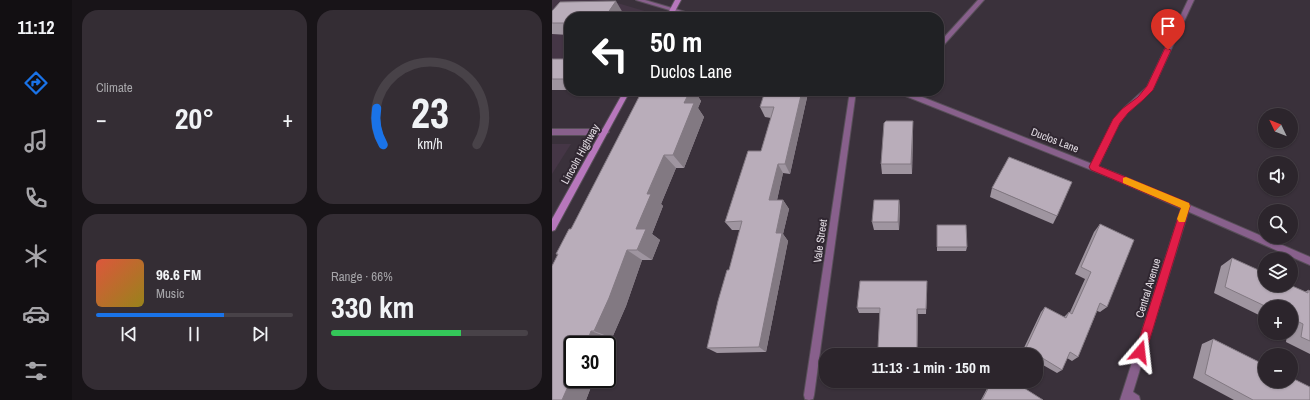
<!DOCTYPE html>
<html lang="en">
<head>
<meta charset="utf-8">
<style>
  :root { --surface:#2c252c; --page:#342d34; --text:#f1f3f6; --muted:#a6a5a9; --line:#484248; --accent:#1a73e8 }
  body { margin:0; font-family:"Archivo Narrow",sans-serif; background:var(--page); color:var(--text); height:100vh; display:flex; flex-direction:column; font-size:15px; white-space:nowrap }
  * { box-sizing:border-box; margin:0 }
  p { font-size:13px; color:var(--muted) }
  .icon { flex:none; width:22px; height:22px; fill:none; stroke:currentColor; stroke-width:2; stroke-linecap:round; stroke-linejoin:round }
  .map { position:relative; flex:1; overflow:hidden }
  .details { display:flex; flex-direction:column; gap:10px; padding:10px; background:#181418; width:480px }
  .details>* { flex:none }
  .hud { position:absolute; left:12px; top:12px; width:380px; height:84px; border-radius:16px; box-shadow:0 1px 3px #0004,0 0 0 1px var(--line); background:#202124; color:#fff; overflow:hidden }
  .needle { width:26px; rotate:313deg }
  .tools { position:absolute; left:706px; top:108px; display:grid; gap:8px }
  .tools a { display:grid; place-items:center; width:40px; height:40px; border-radius:50%; background:var(--surface); box-shadow:0 1px 3px #0004,0 0 0 1px var(--line); font-size:20px }
  .speed { position:absolute; left:12px; top:336px; display:flex; gap:8px; font-size:20px; font-weight:700; text-align:center }
  .speed>* { display:grid; place-content:center; width:52px; height:52px; border-radius:50%; background:var(--surface); box-shadow:0 1px 3px #0004,0 0 0 1px var(--line); line-height:1 }
  .speed .limit { border:2px solid #111; border-radius:6px; background:#fff; color:#111 }
  .pin { position:absolute; display:grid; place-items:center; width:34px; height:34px; color:#fff; margin:-41px -17px; border-radius:50% 50% 50% 0; rotate:-45deg; box-shadow:0 0 4px #0007 }
  .pin .icon { rotate:45deg }
  .me { position:absolute; width:44px; margin:-22px; rotate:17deg; stroke-linejoin:round; filter:drop-shadow(0 0 3px #0008) }
  .turn { display:flex; align-items:center; gap:14px; height:84px; padding:0 20px; font-size:18px }
  .turn .icon { width:52px; height:52px; stroke-width:2.5 }
  .turn b { display:block; font-size:28px; line-height:34px }
  .big { font-size:30px; font-weight:700; line-height:1.1 }
  .details .tile { flex:1; display:flex; flex-direction:column; justify-content:center; gap:6px; min-width:0; padding:0 14px; border-radius:16px; background:var(--page) }
  .details .dial { align-items:center; gap:0 }
  .dial svg { height:104px; overflow:visible; fill:none; stroke:var(--line); stroke-width:7; stroke-linecap:round; text-anchor:middle }
  .dial text { fill:var(--text); stroke:none }
  .song { display:flex; align-items:center; gap:12px }
  .cover { width:48px; height:48px; border-radius:6px; background:linear-gradient(135deg,hsl(10 70% 55%),hsl(50 70% 35%)) }
  .played { height:4px; border-radius:2px; background:linear-gradient(90deg,var(--accent) 65%,var(--line) 65%) }
  .keys { display:flex; justify-content:space-around; direction:ltr }
  .heat { display:flex; justify-content:space-between; align-items:center; font-size:22px; direction:ltr }
  .charge { height:6px; border-radius:3px; background:linear-gradient(90deg,#34c759 66%,var(--line) 0) }
  .details .tiles { flex:1; display:grid; gap:10px; grid-template-columns:repeat(2,1fr) }
  .trip { position:absolute; left:267px; top:348px; width:224px; height:40px; border-radius:16px; background:var(--surface); box-shadow:0 1px 3px #0004,0 0 0 1px var(--line); font-weight:700; line-height:40px; text-align:center }
  main { display:flex; flex:1; min-height:0 }
  .menu { display:flex; flex-direction:column; width:72px; justify-content:space-around; align-items:center; background:#120f12; color:var(--muted) }
  .menu .icon { width:28px; height:28px }
  .menu .selected { color:var(--accent) }
  .menu b { font-size:18px; color:var(--text) }
  .map>svg:first-child { display:block }
  .built { fill:#453646 }
  .lines { fill:none; stroke-linecap:round; stroke-linejoin:round }
  .minor-casing { stroke:#584f59; stroke-width:2 }
  .tertiary-casing { stroke:#584f59; stroke-width:2 }
  .secondary-casing { stroke:#584f59; stroke-width:2 }
  .minor { fill:#88608c; fill-rule:evenodd }
  .tertiary { fill:#88608c; fill-rule:evenodd }
  .secondary { fill:#b777bc; fill-rule:evenodd }
  .wall { fill:#9f95a0 }
  .shaded-wall { fill:#827982 }
  .building { fill:#b9adba; stroke:#827982 }
  .route { fill:#e11d48; stroke:#92132f }
  .slow { fill:#f59e0b }
  .labels { text-anchor:middle; stroke-width:4; stroke-linejoin:round; paint-order:stroke }
  .street-label { font-size:11px; fill:#e0dae1; stroke:#302731 }
</style>
</head>
<body>
<main>
<nav class="menu">
<b>11:12</b>
<svg class="icon selected" aria-label="directions" viewBox="0 0 24 24"><path d="M12 3l9 9-9 9-9-9zM9 14v-3h6M13 9l2 2-2 2"/></svg>
<svg class="icon" aria-label="music" viewBox="0 0 24 24"><path d="M9 18V5l10-2v13"/><circle cx="6" cy="18" r="3"/><circle cx="16" cy="16" r="3"/></svg>
<svg class="icon" aria-label="phone" viewBox="0 0 24 24"><path d="M5 4h4l2 5-3 2q2 4 5 5l2-3 5 2v4C11 20 4 13 5 4z"/></svg>
<svg class="icon" aria-label="climate" viewBox="0 0 24 24"><path d="M12 3v18M4 7l16 10M4 17L20 7"/></svg>
<svg class="icon" aria-label="car" viewBox="0 0 24 24"><path d="M5 17H2v-5l4-1 3-4h7l3 4 3 1v5h-3M9 17h6M6 11h13"/><circle cx="7" cy="17" r="2"/><circle cx="17" cy="17" r="2"/></svg>
<svg class="icon" aria-label="filters" viewBox="0 0 24 24"><path d="M4 7h16M4 17h16"/><circle cx="9" cy="7" r="2"/><circle cx="15" cy="17" r="2"/></svg>
</nav>
<section class="details">
<div class="tiles">
<div class="tile"><p>Climate</p>
<div class="heat"><a>−</a><b class="big">20°</b><a>+</a></div>
</div>
<div class="tile dial"><svg viewBox="0 0 100 80">
<path d="M14 69A42 42 0 1 1 86 69"/>
<path d="M14 69A42 42 0 0 1 9 41" stroke="#1a73e8"/>
<text x="50" y="56" font-size="32" font-weight="700">23</text>
<text x="50" y="72" font-size="11">km/h</text>
</svg></div>
<div class="tile">
<div class="song"><i class="cover"></i><div><b>96.6 FM</b><p>Music</p></div></div>
<div class="played"></div>
<div class="keys"><svg class="icon" aria-label="previous" viewBox="0 0 24 24"><path d="M18 5L8 12l10 7zM5 5v14"/></svg><svg class="icon" aria-label="pause" viewBox="0 0 24 24"><path d="M8 5v14M16 5v14"/></svg><svg class="icon" aria-label="next" viewBox="0 0 24 24"><path d="M6 5l10 7-10 7zM19 5v14"/></svg></div>
</div>
<div class="tile"><p>Range · 66%</p><b class="big">330 km</b><div class="charge"></div></div>
</div>
</section>
<div class="map">
<svg width="758" height="400" viewBox="0 0 758 400">
  <rect width="100%" height="100%" fill="#3a313b"/>
  <!-- built -->
  <g class="built">
    <path d="M0 0H55L96 12 93 17H17V69L0 70Z"/>
    <path d="M0 144H19L0 174Z"/>
  </g>
  <g class="lines">
    <!-- minor casing -->
    <g class="minor-casing">
      <g id="minor">
        <path d="M426 0H432L389 48 387 49V43Z"/>
        <path d="M636 0H642L601 88 575 113 566 125 545 169H539L538 167 561 121 571 109 595 87Z"/>
        <path d="M298 91H304L262 395 261 399 257 400 253 399 252 395Z"/>
        <path d="M0 129H53L57 132 53 135H0Z"/>
        <path d="M634 203 637 204 638 206 581 392 587 396 588 400H568L630 206 631 204Z"/>
      </g>
    </g>
    <!-- tertiary casing -->
    <g class="tertiary-casing">
      <g id="tertiary">
        <path d="M84 0H93L150 17H141Z"/>
        <path d="M345 91H355L568 175 758 257V265L562 179 346 93Z"/>
      </g>
    </g>
    <!-- secondary casing -->
    <g class="secondary-casing">
      <g id="secondary">
        <path d="M123 0H129L120 17H114Z"/>
        <path d="M72 91H78L3 230 0 231V219Z"/>
      </g>
    </g>
    <!-- minor -->
    <use href="#minor" class="minor"/>
    <!-- tertiary -->
    <use href="#tertiary" class="tertiary"/>
    <!-- secondary -->
    <use href="#secondary" class="secondary"/>
  </g>
  <!-- wall -->
  <g class="wall">
    <path d="M0 11 71 13 17 17V35L0 34Z"/>
    <path d="M17 50V90H0V59H11Z"/>
    <path d="M256 93 238 174 231 173 225 200H231L237 209 231 234 236 241 214 352 165 353 155 348 177 270 188 230H180L173 222 209 151 219 118 213 117 208 107Z"/>
    <path d="M145 94V95L149 101 146 108 152 117 132 168H124L109 204 111 206 100 234 108 240 100 260H90L74 306 60 338H58L55 346V345L34 400H0L6 255 4 254 19 229Z"/>
    <path d="M361 121V131L360 174H330L329 164Z"/>
    <path d="M440 188 505 216 501 224 438 197Z"/>
    <path d="M347 200 348 209 347 230H322L320 222Z"/>
    <path d="M548 224 555 307 548 312 545 311 526 357 520 361 515 358 510 370 505 373 484 361V355H474L470 352 489 312 493 307 512 317 517 312H518L533 279 523 274 542 232Z"/>
    <path d="M385 225 415 247 414 251H385Z"/>
    <path d="M680 258 753 292 756 290 758 291V354L734 342 735 333H739V307H713V318L662 293 669 266Z"/>
    <path d="M375 287 374 314H366L365 351 328 352 326 348 328 313H307L305 308Z"/>
    <path d="M661 339 740 379H742L758 400H682L641 378 650 344Z"/>
    <path d="M439 381H461L491 400H429Z"/>
  </g>
  <!-- shaded-wall -->
  <g class="shaded-wall">
    <path d="M64 1 71 13 68 17H53Z"/>
    <path d="M135 91H143L145 94V95L149 101 146 108 152 117 132 168 121 155Z"/>
    <path d="M250 91H255L256 93 238 174 233 164Z"/>
    <path d="M361 121V131L360 174 359 164Z"/>
    <path d="M112 155 124 168 109 204 111 206 100 234 108 240 100 260 85 250 84 229 95 194Z"/>
    <path d="M226 164 231 173 223 209 217 200Z"/>
    <path d="M231 200 237 209 231 234 236 241 214 352 207 347 224 233Z"/>
    <path d="M347 200 348 209 347 230 346 222Z"/>
    <path d="M75 250 90 260 74 306 60 338 42 331Z"/>
    <path d="M365 309 366 314 365 351Z"/>
    <path d="M39 331 58 338 55 346V345H34Z"/>
    <path d="M21 375V379H42L34 400H10Z"/>
  </g>
  <!-- building -->
  <g class="building">
    <path d="M64 1 53 17H17V23H0V11L8 2Z"/>
    <path d="M17 50V79H0V59H11Z"/>
    <path d="M90 91H138L132 103H142L121 155H112L95 194H99L84 229H94L85 250H75L57 298 42 331H39L34 345H21V375L10 400H0V266L6 254H4L17 229H19Z"/>
    <path d="M213 91H250L233 164H226L217 200H231L224 233H230L207 347 155 348 166 301 175 270H177L190 221 173 222 196 151H209L222 107H208Z"/>
    <path d="M334 121H361L359 164H329L332 123Z"/>
    <path d="M457 157 520 182 505 216 440 188Z"/>
    <path d="M322 200H347L346 222H320Z"/>
    <path d="M548 224 582 240 555 307 548 303 526 357 518 352 510 370 474 348 493 307 514 318 517 312 520 314 539 272 529 267Z"/>
    <path d="M385 225H414L415 247H385Z"/>
    <path d="M680 258 713 273V285H738L756 293V290L758 291V341L749 337 751 324 739 318V307H715L673 287Z"/>
    <path d="M308 281H375L374 309H365V348H326L328 308H305Z"/>
    <path d="M661 339 713 365V381H739V379L742 380V379L758 387V400H701L653 374Z"/>
    <path d="M440 381H461L491 400H430Z"/>
  </g>
  <!-- route -->
  <path class="route" d="M613 48 619 50 601 90 591 100 576 113 568 123 547 166 637 203 638 206 594 352 592 356 588 357 584 356 583 352 629 208 539 170 537 167 561 119 570 109 586 97 595 86Z"/>
  <!-- slow -->
  <path class="slow" d="M574 177 637 203 638 206 633 222H627L625 219 629 208 571 183V178Z"/>
  <g class="labels">
    <!-- street labels -->
    <g class="street-label">
      <text transform="translate(503 140) rotate(21)" y="4">Duclos Lane</text>
      <text transform="translate(28 154) rotate(-61)" y="4">Lincoln Highway</text>
      <text transform="translate(268 241) rotate(-82)" y="4">Vale Street</text>
      <text transform="translate(596 288) rotate(-73)" y="4">Central Avenue</text>
    </g>
  </g>
</svg>
<div class="tools">
<a><svg class="needle" viewBox="-14 -14 28 28"><path d="M0-13l5 13h-10z" fill="#e53935"/><path d="M0 13l5-13h-10z" fill="#a6a5a9"/></svg></a>
<a><svg class="icon" aria-label="sound" viewBox="0 0 24 24"><path d="M4 9h4l5-4v14l-5-4H4zM17 9q2 3 0 6"/></svg></a>
<a><svg class="icon" aria-label="search" viewBox="0 0 24 24"><circle cx="10" cy="10" r="6"/><path d="M15 15l6 6"/></svg></a>
<a><svg class="icon" aria-label="layers" viewBox="0 0 24 24"><path d="M12 4l9 5-9 5-9-5zM3 14l9 5 9-5"/></svg></a>
<a>+</a>
<a>−</a>
</div>
<div class="speed"><div class="limit">30</div></div>
<div class="pin" style="left:616px;top:50px;background:#d93025"><svg class="icon" aria-label="arrive" viewBox="0 0 24 24"><path d="M6 21V4h12l-3 4 3 4H6"/></svg></div>
<svg class="me" style="left:588px;top:352px" viewBox="-20 -20 40 40"><path d="M0-17L14 15 0 8-14 15z" fill="#e11d48" stroke="#fff" stroke-width="4"/></svg>
<div class="trip">11:13 · 1 min · 150 m</div>
<div class="hud">
<div class="turn"><svg class="icon" aria-label="left" viewBox="0 0 24 24"><path d="M17 20v-9H6M10 6l-5 5 5 5"/></svg><div><b>50 m</b>Duclos Lane</div></div>
</div>
</div>
</main>
</body>
</html>
